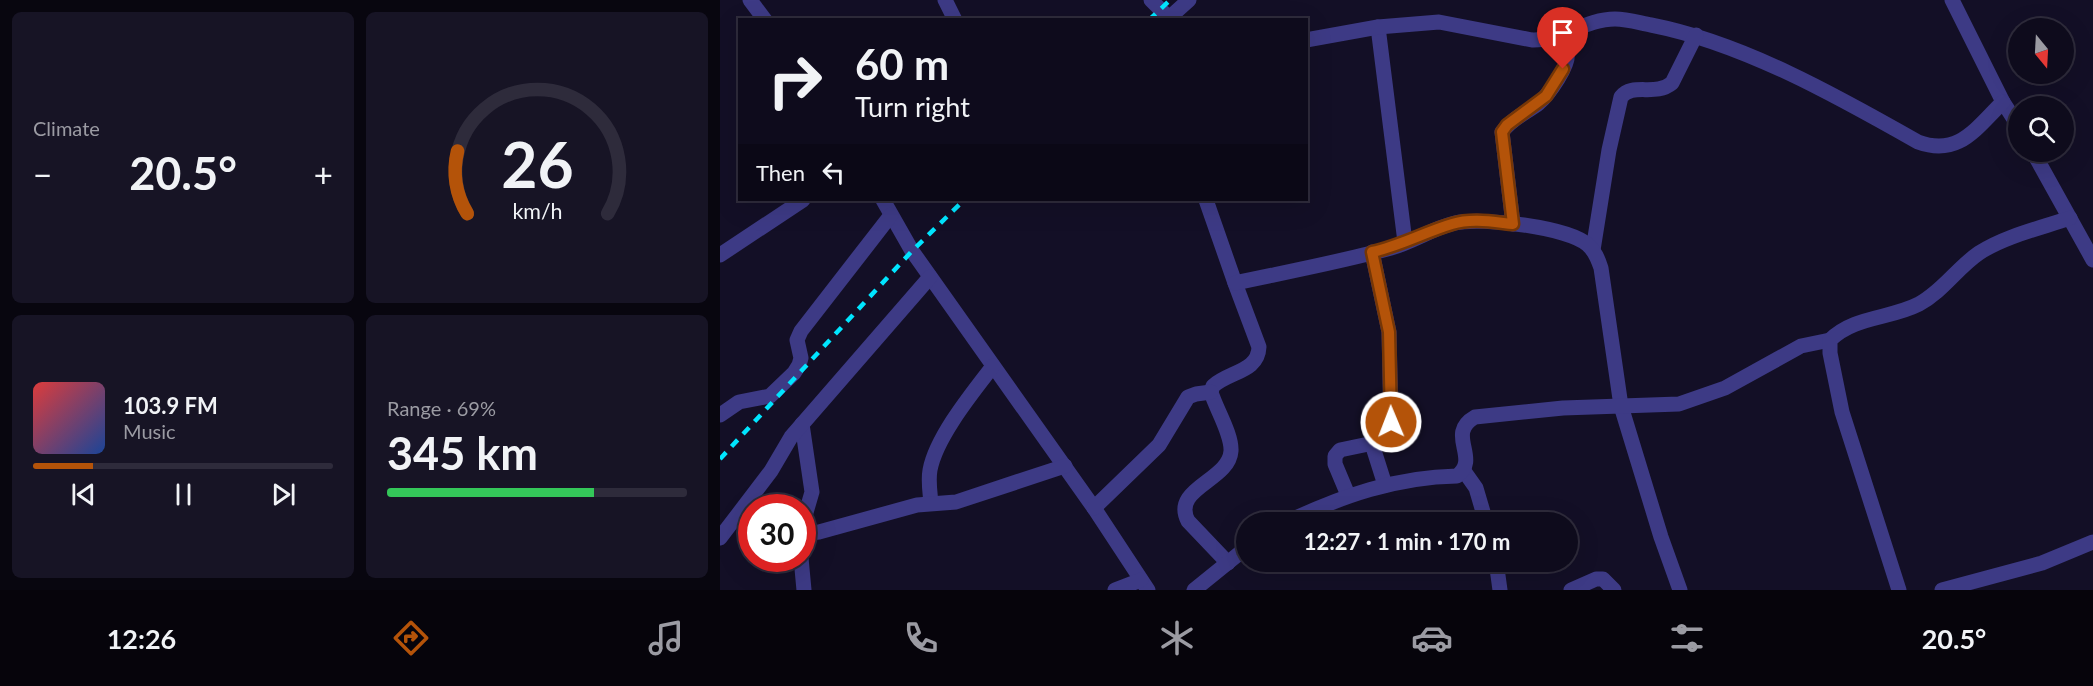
<!DOCTYPE html>
<html lang="en">
<head>
<meta charset="utf-8">
<style>
  :root { --surface:#0e0b1c; --page:#171425; --text:#f1f3f6; --muted:#9b9ba3; --line:#2e2b3b; --accent:#b45309 }
  body { margin:0; font-family:Lato,sans-serif; background:var(--page); color:var(--text); height:100vh; display:flex; flex-direction:column; font-size:22px; white-space:nowrap }
  * { box-sizing:border-box; margin:0 }
  p { font-size:20px; color:var(--muted) }
  .icon { flex:none; width:33px; height:33px; fill:none; stroke:currentColor; stroke-width:2; stroke-linecap:round; stroke-linejoin:round }
  .map { position:relative; flex:1; overflow:hidden }
  .side { display:flex; flex-direction:column; gap:12px; padding:12px; background:#08060f; width:720px }
  .side>* { flex:none }
  .banner { position:absolute; left:18px; top:18px; width:570px; height:183px; border-radius:0px; box-shadow:0 6px 24px #0002,0 0 0 2px var(--line); background:#0e0b1c; color:var(--text); overflow:hidden }
  .needle { width:39px; rotate:162deg }
  .controls { position:absolute; left:1288px; top:18px; display:grid; gap:12px }
  .controls a { display:grid; place-items:center; width:66px; height:66px; border-radius:50%; background:var(--surface); box-shadow:0 6px 24px #0002,0 0 0 2px var(--line); font-size:30px }
  .speed { position:absolute; left:18px; top:494px; display:flex; gap:12px; font-size:30px; font-weight:700; text-align:center }
  .speed>* { display:grid; place-content:center; width:78px; height:78px; border-radius:50%; background:var(--surface); box-shadow:0 6px 24px #0002,0 0 0 2px var(--line); line-height:1 }
  .speed .limit { border:9px solid #d22; background:#fff; color:#111 }
  .pin { position:absolute; display:grid; place-items:center; width:51px; height:51px; color:#fff; margin:-62px -26px; border-radius:50% 50% 50% 0; rotate:-45deg; box-shadow:0 0 6px #0007 }
  .pin .icon { rotate:45deg }
  .me { position:absolute; width:66px; margin:-33px; rotate:359deg; stroke-linejoin:round; filter:drop-shadow(0 0 4px #0008) }
  .turn { display:flex; align-items:center; gap:21px; height:126px; padding:0 18px; font-size:27px }
  .turn .icon { width:78px; height:78px; stroke-width:2.5 }
  .turn b { display:block; font-size:42px; line-height:51px }
  .then { display:flex; align-items:center; height:57px; padding:0 18px; background:#0003; gap:12px; font-size:22px }
  .big { font-size:45px; font-weight:700; line-height:1.1 }
  .side .card { flex:1; display:flex; flex-direction:column; justify-content:center; gap:9px; min-width:0; padding:0 21px; border-radius:9px; background:var(--page) }
  .side .dial { align-items:center; gap:0 }
  .dial svg { height:156px; overflow:visible; fill:none; stroke:var(--line); stroke-width:7; stroke-linecap:round; text-anchor:middle }
  .dial text { fill:var(--text); stroke:none }
  .song { display:flex; align-items:center; gap:18px }
  .cover { width:72px; height:72px; border-radius:9px; background:linear-gradient(135deg,hsl(0 70% 55%),hsl(220 70% 35%)) }
  .played { height:6px; border-radius:3px; background:linear-gradient(90deg,var(--accent) 20%,var(--line) 20%) }
  .keys { display:flex; justify-content:space-around; direction:ltr }
  .heat { display:flex; justify-content:space-between; align-items:center; font-size:33px; direction:ltr }
  .charge { height:9px; border-radius:4px; background:linear-gradient(90deg,#34c759 69%,var(--line) 0) }
  .side .tiles { flex:1; display:grid; gap:12px; grid-template-columns:repeat(2,1fr) }
  .trip { position:absolute; left:516px; top:512px; width:342px; height:60px; border-radius:30px; background:var(--surface); box-shadow:0 6px 24px #0002,0 0 0 2px var(--line); font-weight:700; line-height:60px; text-align:center }
  .tab-bar { display:flex; height:96px; justify-content:space-around; align-items:center; background:#06040b; color:var(--muted) }
  .tab-bar .icon { width:42px; height:42px }
  .tab-bar .selected { color:var(--accent) }
  .tab-bar b { font-size:27px; color:var(--text) }
  main { display:flex; flex:1; min-height:0 }
  .map>svg:first-child { display:block }
  .lines { fill:none; stroke-linecap:round; stroke-linejoin:round }
  .street { stroke:#3d3a85; stroke-width:15 }
  .rail { stroke:#00e5ff; stroke-width:4.5; stroke-dasharray:9 8; stroke-linecap:butt }
  .route-casing { stroke:#753606; stroke-width:15 }
  .route { stroke:#b45309; stroke-width:10 }
</style>
</head>
<body>
<main>
<section class="side">
<div class="tiles">
<div class="card"><p>Climate</p>
<div class="heat"><a>−</a><b class="big">20.5°</b><a>+</a></div>
</div>
<div class="card dial"><svg viewBox="0 0 100 80">
<path d="M14 69A42 42 0 1 1 86 69"/>
<path d="M14 69A42 42 0 0 1 9 37" stroke="#b45309"/>
<text x="50" y="56" font-size="32" font-weight="700">26</text>
<text x="50" y="72" font-size="11">km/h</text>
</svg></div>
<div class="card">
<div class="song"><i class="cover"></i><div><b>103.9 FM</b><p>Music</p></div></div>
<div class="played"></div>
<div class="keys"><svg class="icon" aria-label="previous" viewBox="0 0 24 24"><path d="M18 5L8 12l10 7zM5 5v14"/></svg><svg class="icon" aria-label="pause" viewBox="0 0 24 24"><path d="M8 5v14M16 5v14"/></svg><svg class="icon" aria-label="next" viewBox="0 0 24 24"><path d="M6 5l10 7-10 7zM19 5v14"/></svg></div>
</div>
<div class="card"><p>Range · 69%</p><b class="big">345 km</b><div class="charge"></div></div>
</div>
</section>
<div class="map">
<svg width="1373" height="590" viewBox="0 0 1373 590">
  <rect width="100%" height="100%" fill="#130f26"/>
  <g class="lines">
    <!-- street -->
    <g class="street">
      <path d="M30 0 45 20"/>
      <path d="M225 0 235 20"/>
      <path d="M431 0 451 20"/>
      <path d="M1232 0 1283 102 1299 127"/>
      <path d="M449 18 469 0"/>
      <path d="M658 27 685 242"/>
      <path d="M586 40 658 27 719 22 812 40C841 41 865 19 895 19 907 19 920 23 931 25 1023 43 1117 96 1198 142 1239 157 1256 128 1283 102"/>
      <path d="M1313 152 1373 260"/>
      <path d="M163 200 192 251 374 508 428 590"/>
      <path d="M486 200 515 283 539 347C538 372 510 371 493 386L491 392C496 409 512 434 511 451 509 481 451 488 468 521L508 563"/>
      <path d="M793 224 782 132C791 119 806 113 819 103 828 95 851 64 847 52 844 46 840 41 837 36"/>
      <path d="M873 250 889 150 901 97C913 82 935 97 952 83L976 35"/>
      <path d="M0 255 83 200"/>
      <path d="M515 283C566 272 620 262 671 248 693 242 713 228 735 223 761 217 848 227 868 245 875 251 878 259 881 268L901 406 941 537 960 590"/>
      <path d="M0 415 19 402 50 396 74 373 79 365 81 358 77 340 81 331 171 215"/>
      <path d="M82 424 92 492 82 526"/>
      <path d="M652 444 665 485"/>
      <path d="M744 471 756 488 766 522"/>
      <path d="M628 495 615 464V456L620 450 663 441 670 433 671 422 669 332 652 252"/>
      <path d="M211 503C210 492 208 481 210 470 216 437 253 392 273 366"/>
      <path d="M374 508 439 445 468 397 476 394 491 392"/>
      <path d="M567 522C622 496 676 477 737 476 761 458 725 434 755 417L843 408 959 404 1005 388 1081 346 1110 340"/>
      <path d="M82 534 99 532 197 505 236 502 345 466"/>
      <path d="M0 538 51 471 71 437 210 277"/>
      <path d="M81 558 84 590"/>
      <path d="M776 561 780 590"/>
      <path d="M395 590 421 580"/>
      <path d="M474 590 526 548"/>
      <path d="M851 590 876 579H883L894 590"/>
      <path d="M1179 590 1122 412 1110 353V340C1134 316 1170 319 1199 304 1223 291 1237 268 1259 253 1285 236 1321 228 1350 218"/>
      <path d="M1222 590 1322 563 1373 542"/>
    </g>
    <!-- rail -->
    <g class="rail">
      <path d="M429 20 450 0"/>
      <path d="M0 459 192 251 244 200"/>
    </g>
  </g>
  <g class="lines">
    <!-- route casing -->
    <g class="route-casing">
      <path id="route" d="M671 422 669 332 652 252C680 246 705 232 732 224 752 218 773 222 793 224L782 132 787 125 826 96 843 69"/>
    </g>
    <!-- route -->
    <use href="#route" class="route"/>
  </g>
</svg>
<div class="controls">
<a><svg class="needle" viewBox="-14 -14 28 28"><path d="M0-13l5 13h-10z" fill="#e53935"/><path d="M0 13l5-13h-10z" fill="#9b9ba3"/></svg></a>
<a><svg class="icon" aria-label="search" viewBox="0 0 24 24"><circle cx="10" cy="10" r="6"/><path d="M15 15l6 6"/></svg></a>
</div>
<div class="speed"><div class="limit">30</div></div>
<div class="pin" style="left:843px;top:69px;background:#d93025"><svg class="icon" aria-label="arrive" viewBox="0 0 24 24"><path d="M6 21V4h12l-3 4 3 4H6"/></svg></div>
<svg class="me" style="left:671px;top:422px" viewBox="-20 -20 40 40"><circle r="17" fill="#b45309" stroke="#fff" stroke-width="3"/><path d="M0-11L8 9 0 5-8 9z" fill="#fff"/></svg>
<div class="trip">12:27 · 1 min · 170 m</div>
<div class="banner">
<div class="turn"><svg class="icon" aria-label="right" viewBox="0 0 24 24"><path d="M7 20v-9h11M14 6l5 5-5 5"/></svg><div><b>60 m</b>Turn right</div></div>
<div class="then">Then<svg class="icon" aria-label="left" viewBox="0 0 24 24"><path d="M17 20v-9H6M10 6l-5 5 5 5"/></svg></div>
</div>
</div>
</main>
<nav class="tab-bar">
<b>12:26</b>
<svg class="icon selected" aria-label="directions" viewBox="0 0 24 24"><path d="M12 3l9 9-9 9-9-9zM9 14v-3h6M13 9l2 2-2 2"/></svg>
<svg class="icon" aria-label="music" viewBox="0 0 24 24"><path d="M9 18V5l10-2v13"/><circle cx="6" cy="18" r="3"/><circle cx="16" cy="16" r="3"/></svg>
<svg class="icon" aria-label="phone" viewBox="0 0 24 24"><path d="M5 4h4l2 5-3 2q2 4 5 5l2-3 5 2v4C11 20 4 13 5 4z"/></svg>
<svg class="icon" aria-label="climate" viewBox="0 0 24 24"><path d="M12 3v18M4 7l16 10M4 17L20 7"/></svg>
<svg class="icon" aria-label="car" viewBox="0 0 24 24"><path d="M5 17H2v-5l4-1 3-4h7l3 4 3 1v5h-3M9 17h6M6 11h13"/><circle cx="7" cy="17" r="2"/><circle cx="17" cy="17" r="2"/></svg>
<svg class="icon" aria-label="filters" viewBox="0 0 24 24"><path d="M4 7h16M4 17h16"/><circle cx="9" cy="7" r="2"/><circle cx="15" cy="17" r="2"/></svg>
<b>20.5°</b>
</nav>
</body>
</html>
